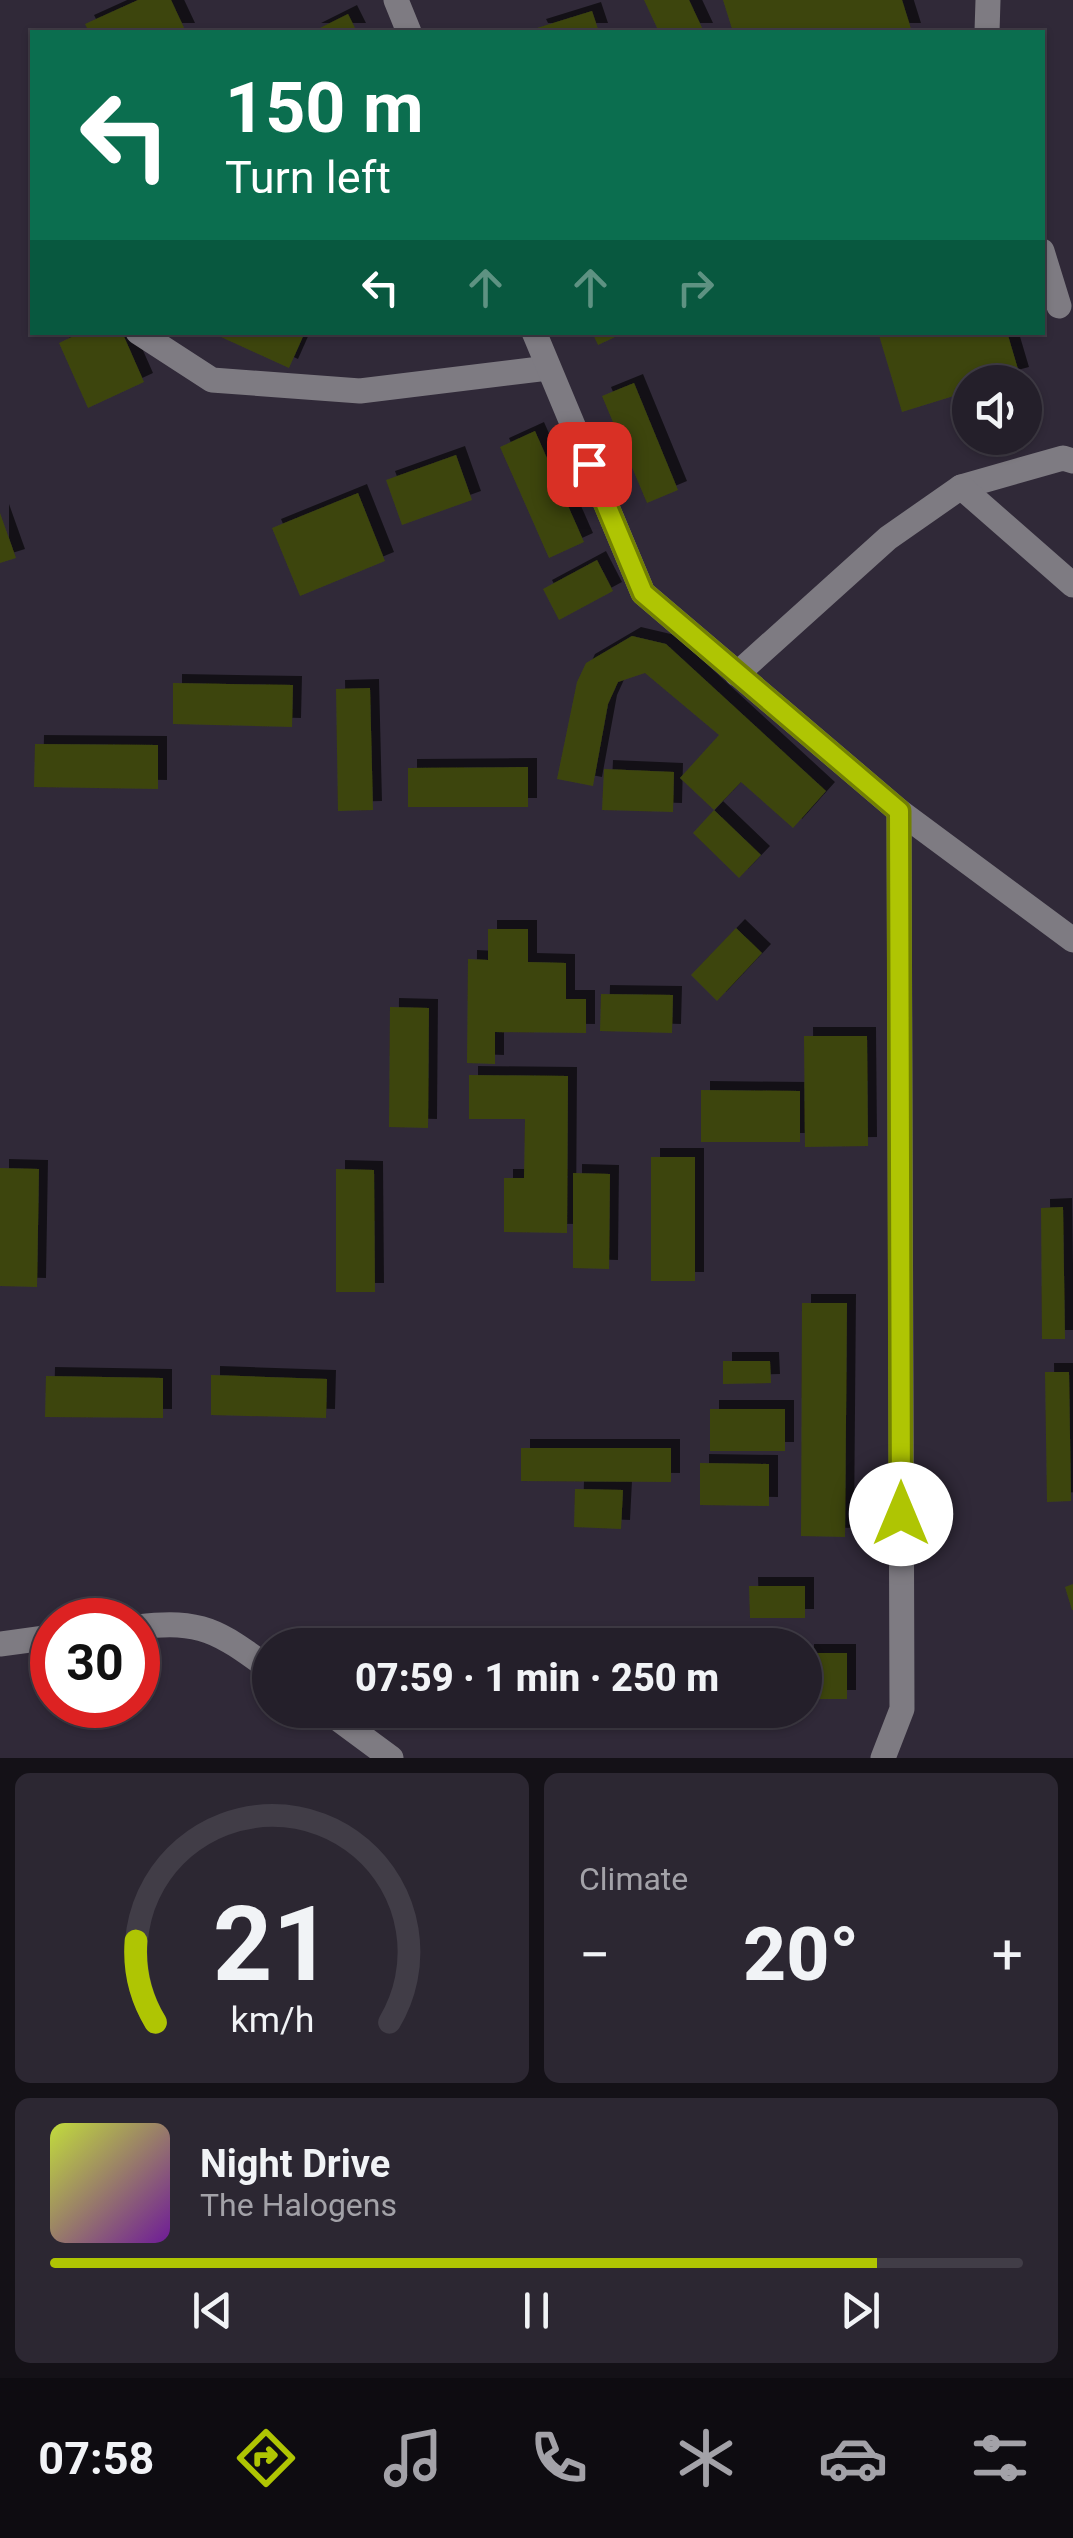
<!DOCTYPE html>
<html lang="en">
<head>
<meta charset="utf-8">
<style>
  :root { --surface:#241f2a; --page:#2c2732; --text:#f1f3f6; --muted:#a3a2a8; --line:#413d47; --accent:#afc503 }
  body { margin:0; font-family:Roboto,sans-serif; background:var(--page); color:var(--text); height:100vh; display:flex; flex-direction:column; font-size:38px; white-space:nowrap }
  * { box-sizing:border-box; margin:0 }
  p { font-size:32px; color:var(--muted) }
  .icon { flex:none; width:55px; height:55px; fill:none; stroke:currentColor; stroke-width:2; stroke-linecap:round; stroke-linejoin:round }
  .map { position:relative; height:1758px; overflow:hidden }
  .panel { display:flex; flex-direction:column; gap:15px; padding:15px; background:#141117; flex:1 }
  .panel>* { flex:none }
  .top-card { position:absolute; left:30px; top:30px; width:1015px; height:305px; border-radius:0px; box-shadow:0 2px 8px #0004,0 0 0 2px var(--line); background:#0b6e4f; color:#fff; overflow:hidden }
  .controls { position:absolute; left:952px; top:365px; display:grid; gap:20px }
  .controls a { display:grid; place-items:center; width:90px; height:90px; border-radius:50%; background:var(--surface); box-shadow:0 2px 8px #0004,0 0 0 2px var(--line); font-size:50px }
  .speed { position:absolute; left:30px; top:1598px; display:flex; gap:20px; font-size:50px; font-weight:700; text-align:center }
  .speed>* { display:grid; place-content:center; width:130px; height:130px; border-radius:50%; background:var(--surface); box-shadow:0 2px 8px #0004,0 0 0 2px var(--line); line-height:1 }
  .speed .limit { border:15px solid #d22; background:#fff; color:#111 }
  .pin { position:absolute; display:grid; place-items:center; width:85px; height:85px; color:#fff; margin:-42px; border-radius:20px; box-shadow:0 5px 15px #0006 }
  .me { position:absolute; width:110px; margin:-55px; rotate:0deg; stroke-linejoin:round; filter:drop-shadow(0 0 8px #0008) }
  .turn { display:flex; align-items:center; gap:35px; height:210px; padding:0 30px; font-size:45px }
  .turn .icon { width:130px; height:130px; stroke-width:2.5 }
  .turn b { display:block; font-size:70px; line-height:85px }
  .lanes { display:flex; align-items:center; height:95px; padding:0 30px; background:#0003; justify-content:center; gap:50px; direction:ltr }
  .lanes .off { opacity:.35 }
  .big { font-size:75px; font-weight:800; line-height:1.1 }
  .panel .widget { flex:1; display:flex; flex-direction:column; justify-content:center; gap:15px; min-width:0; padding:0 35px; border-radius:15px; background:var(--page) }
  .panel .dial { align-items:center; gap:0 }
  .dial svg { height:260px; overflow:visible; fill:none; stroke:var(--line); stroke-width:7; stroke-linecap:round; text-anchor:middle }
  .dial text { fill:var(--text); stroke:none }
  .song { display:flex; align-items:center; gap:30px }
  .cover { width:120px; height:120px; border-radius:15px; background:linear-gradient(135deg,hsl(70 70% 55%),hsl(280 70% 35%)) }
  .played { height:10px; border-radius:5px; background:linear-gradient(90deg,var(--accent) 85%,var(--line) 85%) }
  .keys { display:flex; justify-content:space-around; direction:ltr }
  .heat { display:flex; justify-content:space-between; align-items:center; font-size:55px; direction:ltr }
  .panel .tiles { flex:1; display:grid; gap:15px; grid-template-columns:1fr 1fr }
  .widget:last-child { grid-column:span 2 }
  .trip { position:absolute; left:252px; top:1628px; width:570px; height:100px; border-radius:50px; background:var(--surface); box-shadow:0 2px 8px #0004,0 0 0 2px var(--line); font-weight:800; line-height:100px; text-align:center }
  .tab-bar { display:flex; height:160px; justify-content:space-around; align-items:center; background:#0e0c11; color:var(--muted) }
  .tab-bar .icon { width:70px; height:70px }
  .tab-bar .active { color:var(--accent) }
  .tab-bar b { font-size:45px; color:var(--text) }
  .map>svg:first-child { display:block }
  .building { fill:#3d4511; filter:url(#shadow) }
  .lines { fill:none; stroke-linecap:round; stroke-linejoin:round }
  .minor { stroke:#7e7b82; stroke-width:25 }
  .route-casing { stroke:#728002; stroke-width:25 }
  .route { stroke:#afc503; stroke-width:18 }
</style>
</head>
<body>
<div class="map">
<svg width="1073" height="1758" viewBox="0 0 1073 1758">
  <defs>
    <filter id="shadow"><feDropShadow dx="9" dy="-9" stdDeviation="0" flood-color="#0009"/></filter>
  </defs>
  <rect width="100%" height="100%" fill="#302938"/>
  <!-- building -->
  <g class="building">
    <path d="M138 0H171L186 32H89L85 24Z"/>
    <path d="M644 0H689L704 32H659Z"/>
    <path d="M723 0H902L912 32H733Z"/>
    <path d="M592 11 599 32H539L537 28Z"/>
    <path d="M348 14 357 32H312Z"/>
    <path d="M82 332H122L144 382 88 408 59 343Z"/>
    <path d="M210 332H305L289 368Z"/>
    <path d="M592 332H626L598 345Z"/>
    <path d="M878 332H1007L1020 376 998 382H970V391L902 412Z"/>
    <path d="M634 383 678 490 647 503 602 396Z"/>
    <path d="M535 431 584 542 549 558 500 447Z"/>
    <path d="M456 455 472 500 402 525 386 480Z"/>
    <path d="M358 493 385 561 300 596 272 528Z"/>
    <path d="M0 513 16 558 0 563Z"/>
    <path d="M597 560 613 591 559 620 543 589Z"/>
    <path d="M632 636 666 644 826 791 793 828 741 782 714 810 761 855 739 878 693 833 714 810 680 778 719 735 645 673 618 682 608 704 593 786 557 779 577 682 586 663Z"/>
    <path d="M173 683 293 685 292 727 173 724Z"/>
    <path d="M370 688 373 810 338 811 336 689Z"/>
    <path d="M35 744 158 745V789L34 787Z"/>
    <path d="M528 767V807H408V768Z"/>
    <path d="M604 769 674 772 673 812 602 810Z"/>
    <path d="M736 928 762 953 717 1001 691 975Z"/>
    <path d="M488 929H528V962L566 963V999H586V1033L495 1032V1064L467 1063 468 959 488 960Z"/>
    <path d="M601 994 673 995 672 1033 600 1031Z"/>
    <path d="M390 1007 429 1008 428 1128 389 1127Z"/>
    <path d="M804 1036H867L868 1146 805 1147Z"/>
    <path d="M469 1075 568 1076 567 1233 504 1232V1178H524L525 1119H469Z"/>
    <path d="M701 1090 800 1091V1142H701Z"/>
    <rect x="651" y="1157" width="44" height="124"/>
    <path d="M0 1168 39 1169 37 1287 0 1286Z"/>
    <path d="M336 1169 374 1170 375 1292H336Z"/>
    <path d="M573 1173 610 1174 609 1269 573 1268Z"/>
    <path d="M1063 1207 1065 1339H1042L1041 1208Z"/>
    <path d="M802 1303H847L845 1537 801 1536Z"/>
    <path d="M723 1361H770L771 1383 723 1384Z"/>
    <path d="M1045 1372H1069L1071 1501 1047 1502Z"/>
    <path d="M211 1375 327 1379 326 1418 211 1415Z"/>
    <path d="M46 1376 163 1378V1418L45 1417Z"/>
    <rect x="710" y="1409" width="75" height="42"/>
    <path d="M521 1448H671V1482L521 1481Z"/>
    <path d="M700 1463 769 1464V1506L700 1505Z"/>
    <path d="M575 1489 623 1490 621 1529 574 1527Z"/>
    <path d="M1073 1584V1610H1072L1065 1587Z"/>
    <path d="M749 1586H805V1618H750Z"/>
    <rect x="805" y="1653" width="42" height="46"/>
  </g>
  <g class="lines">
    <!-- minor -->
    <g class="minor">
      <path d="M396 0 409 32"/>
      <path d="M987 32 988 0"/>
      <path d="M1042 251 1059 306"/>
      <path d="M138 332 212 380 360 391 548 368"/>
      <path d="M534 332 643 593 899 811 1073 940"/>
      <path d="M961 487 1063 458 1073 461"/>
      <path d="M737 674 888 538 961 487 1073 585"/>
      <path d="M138 1627C202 1619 219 1632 270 1669"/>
      <path d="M0 1644 52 1637"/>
      <path d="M326 1710 391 1758"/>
      <path d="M883 1758 902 1709 899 811"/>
    </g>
  </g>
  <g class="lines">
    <!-- route casing -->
    <g class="route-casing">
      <path id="route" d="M589 464 643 593 899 811 901 1514"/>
    </g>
    <!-- route -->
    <use href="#route" class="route"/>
  </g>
</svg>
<div class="controls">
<a><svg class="icon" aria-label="sound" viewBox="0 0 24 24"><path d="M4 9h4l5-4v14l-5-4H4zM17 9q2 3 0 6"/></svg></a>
</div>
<div class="speed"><div class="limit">30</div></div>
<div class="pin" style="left:589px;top:464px;background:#d93025"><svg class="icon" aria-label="arrive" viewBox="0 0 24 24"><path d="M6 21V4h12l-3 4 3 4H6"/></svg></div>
<svg class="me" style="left:901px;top:1514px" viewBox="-20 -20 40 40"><circle r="19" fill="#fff"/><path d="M0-13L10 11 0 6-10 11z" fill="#afc503"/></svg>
<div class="trip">07:59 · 1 min · 250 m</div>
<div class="top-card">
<div class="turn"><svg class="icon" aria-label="left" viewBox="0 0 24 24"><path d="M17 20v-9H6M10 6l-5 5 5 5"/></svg><div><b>150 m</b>Turn left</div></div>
<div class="lanes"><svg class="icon" aria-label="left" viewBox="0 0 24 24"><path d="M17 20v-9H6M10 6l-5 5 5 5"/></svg><svg class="icon off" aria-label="ahead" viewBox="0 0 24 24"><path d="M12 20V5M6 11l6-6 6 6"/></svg><svg class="icon off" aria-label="ahead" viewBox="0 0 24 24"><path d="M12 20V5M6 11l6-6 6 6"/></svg><svg class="icon off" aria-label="right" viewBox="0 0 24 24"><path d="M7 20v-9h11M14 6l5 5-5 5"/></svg></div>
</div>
</div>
<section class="panel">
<div class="tiles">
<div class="widget dial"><svg viewBox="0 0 100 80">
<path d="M14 69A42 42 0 1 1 86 69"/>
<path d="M14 69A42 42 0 0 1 8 44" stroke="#afc503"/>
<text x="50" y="56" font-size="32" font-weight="700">21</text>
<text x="50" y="72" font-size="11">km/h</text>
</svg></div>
<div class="widget"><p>Climate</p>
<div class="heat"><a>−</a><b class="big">20°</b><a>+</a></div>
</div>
<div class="widget">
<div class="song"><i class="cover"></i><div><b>Night Drive</b><p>The Halogens</p></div></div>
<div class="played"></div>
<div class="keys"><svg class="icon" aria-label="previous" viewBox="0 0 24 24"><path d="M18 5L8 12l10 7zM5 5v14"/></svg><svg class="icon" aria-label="pause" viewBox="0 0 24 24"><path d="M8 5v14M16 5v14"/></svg><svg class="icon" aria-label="next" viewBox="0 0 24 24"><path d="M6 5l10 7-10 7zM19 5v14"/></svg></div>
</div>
</div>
</section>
<nav class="tab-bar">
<b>07:58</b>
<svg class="icon active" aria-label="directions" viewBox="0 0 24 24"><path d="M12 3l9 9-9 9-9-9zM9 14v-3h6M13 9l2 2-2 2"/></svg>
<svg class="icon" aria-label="music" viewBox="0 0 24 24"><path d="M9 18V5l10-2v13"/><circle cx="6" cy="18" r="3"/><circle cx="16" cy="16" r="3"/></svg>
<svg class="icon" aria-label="phone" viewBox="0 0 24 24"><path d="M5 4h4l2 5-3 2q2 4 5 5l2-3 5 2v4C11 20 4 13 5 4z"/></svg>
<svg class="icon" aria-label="climate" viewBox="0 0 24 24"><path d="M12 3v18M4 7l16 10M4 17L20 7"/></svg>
<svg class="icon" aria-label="car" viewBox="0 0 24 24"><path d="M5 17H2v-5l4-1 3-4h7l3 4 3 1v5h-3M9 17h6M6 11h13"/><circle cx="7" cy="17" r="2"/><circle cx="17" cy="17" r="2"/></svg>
<svg class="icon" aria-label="filters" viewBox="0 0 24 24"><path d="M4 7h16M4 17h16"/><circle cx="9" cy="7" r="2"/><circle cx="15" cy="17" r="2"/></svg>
</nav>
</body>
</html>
